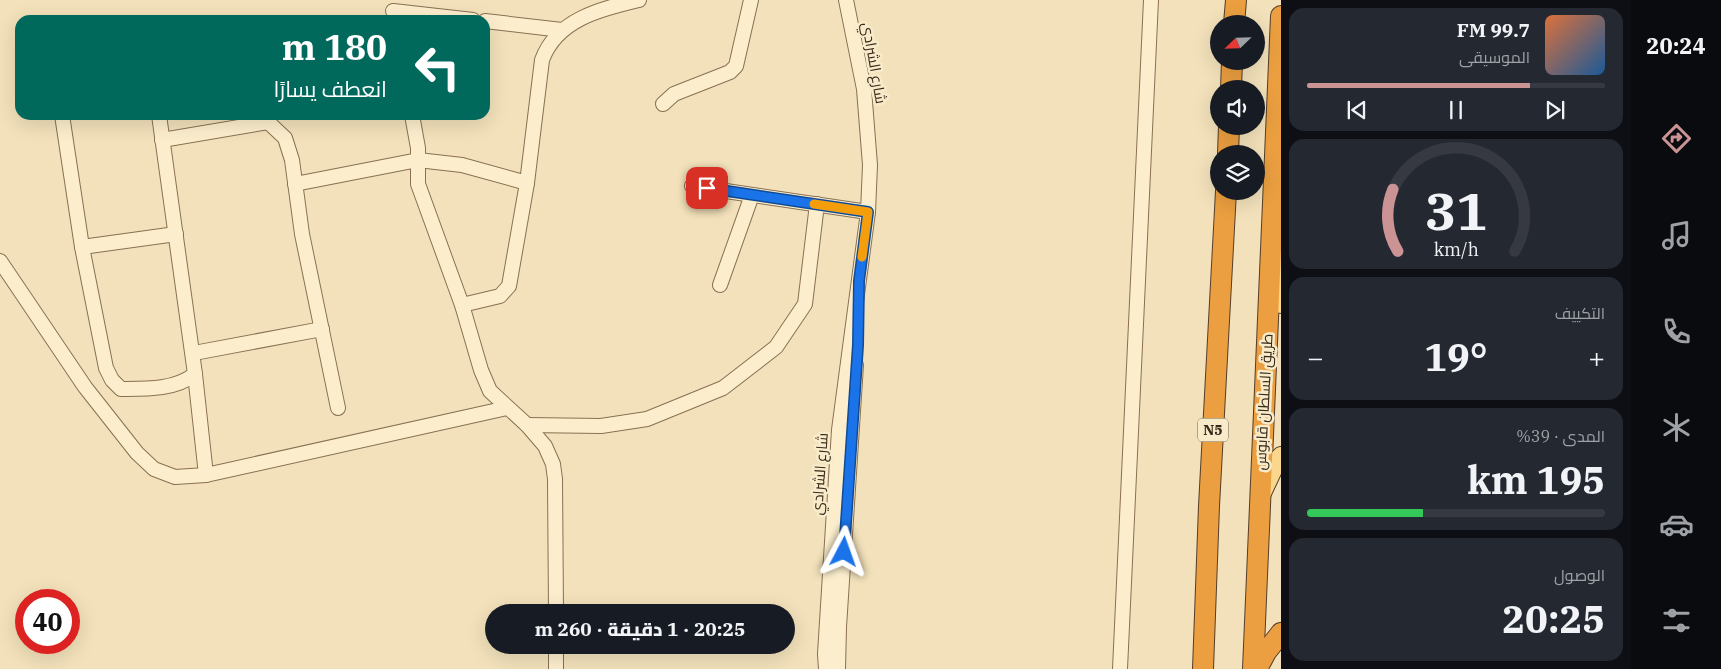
<!DOCTYPE html>
<html lang="ar">
<head>
<meta charset="utf-8">
<style>
  :root { --surface:#171b24; --page:#242831; --text:#f1f3f6; --muted:#9ea1a6; --line:#363941; --accent:#cc9395 }
  body { margin:0; font-family:"IBM Plex Serif",Cairo,serif; background:var(--page); color:var(--text); direction:rtl; height:100vh; display:flex; flex-direction:column; font-size:19px; white-space:nowrap }
  * { box-sizing:border-box; margin:0 }
  p { font-size:16px; color:var(--muted) }
  .icon { flex:none; width:28px; height:28px; fill:none; stroke:currentColor; stroke-width:2; stroke-linecap:round; stroke-linejoin:round }
  .map { position:relative; flex:1; overflow:hidden; direction:ltr }
  .drawer { display:flex; flex-direction:column; gap:8px; padding:8px; background:#0d0f14; width:350px }
  .drawer>* { flex:none }
  .guide { position:absolute; left:15px; top:15px; width:475px; height:105px; border-radius:15px; box-shadow:0 5px 20px #0002; direction:rtl; background:#00695c; color:#fff; overflow:hidden }
  .needle { width:32px; rotate:247deg }
  .buttons { position:absolute; left:1210px; top:15px; display:grid; gap:10px }
  .buttons a { display:grid; place-items:center; width:55px; height:55px; border-radius:50%; background:var(--surface); box-shadow:0 5px 20px #0002; font-size:25px }
  .speed { position:absolute; left:15px; top:589px; display:flex; gap:10px; font-size:25px; font-weight:700; text-align:center }
  .speed>* { display:grid; place-content:center; width:65px; height:65px; border-radius:50%; background:var(--surface); box-shadow:0 5px 20px #0002; line-height:1 }
  .speed .limit { border:8px solid #d22; background:#fff; color:#111 }
  .pin { position:absolute; display:grid; place-items:center; width:42px; height:42px; color:#fff; margin:-21px; border-radius:10px; box-shadow:0 2px 8px #0006 }
  .me { position:absolute; width:55px; margin:-28px; rotate:4deg; stroke-linejoin:round; filter:drop-shadow(0 0 4px #0008) }
  .turn { display:flex; align-items:center; gap:18px; height:105px; padding:0 20px; font-size:22px }
  .turn .icon { width:65px; height:65px; stroke-width:2.5 }
  .turn b { display:block; font-size:35px; line-height:42px }
  .big { font-size:38px; font-weight:800; line-height:1.1 }
  .drawer .card { flex:1; display:flex; flex-direction:column; justify-content:center; gap:8px; min-width:0; padding:0 18px; border-radius:15px; background:var(--page) }
  .drawer .dial { align-items:center; gap:0 }
  .dial svg { height:130px; overflow:visible; fill:none; stroke:var(--line); stroke-width:7; stroke-linecap:round; text-anchor:middle }
  .dial text { fill:var(--text); stroke:none }
  .song { display:flex; align-items:center; gap:15px }
  .cover { width:60px; height:60px; border-radius:8px; background:linear-gradient(135deg,hsl(20 70% 55%),hsl(210 70% 35%)) }
  .played { height:5px; border-radius:2px; background:linear-gradient(90deg,var(--accent) 75%,var(--line) 75%) }
  .keys { display:flex; justify-content:space-around; direction:ltr }
  .heat { display:flex; justify-content:space-between; align-items:center; font-size:28px; direction:ltr }
  .charge { height:8px; border-radius:4px; background:linear-gradient(90deg,#34c759 39%,var(--line) 0) }
  .trip { position:absolute; left:485px; top:604px; width:310px; height:50px; border-radius:25px; background:var(--surface); box-shadow:0 5px 20px #0002; font-weight:800; line-height:50px; text-align:center; direction:rtl }
  main { display:flex; flex:1; min-height:0 }
  .tabs { display:flex; flex-direction:column; width:90px; justify-content:space-around; align-items:center; background:#090b0e; color:var(--muted) }
  .tabs .icon { width:35px; height:35px }
  .tabs .on { color:var(--accent) }
  .tabs b { font-size:22px; color:var(--text) }
  .map>svg:first-child { display:block }
  .lines { fill:none; stroke-linecap:round; stroke-linejoin:round }
  .minor-casing { stroke:#897053; stroke-width:16 }
  .major-casing { stroke:#563d28; stroke-width:20 }
  .highway-casing { stroke:#563d28; stroke-width:22 }
  .minor { stroke:#fceecd; stroke-width:14 }
  .major { stroke:#fad78c; stroke-width:18 }
  .highway { stroke:#eb9f40; stroke-width:20 }
  .route-casing { stroke:#114b97; stroke-width:12 }
  .route { stroke:#1a73e8; stroke-width:9 }
  .slow { stroke:#f59e0b; stroke-width:9 }
  .labels { text-anchor:middle; stroke-width:5; stroke-linejoin:round; paint-order:stroke }
  .shield { fill:#f8ebca; stroke:#71624e; stroke-width:1 }
  .shield-label { font-size:14px; font-weight:bold; fill:#372819 }
  .street-label { font-size:15px; fill:#372819; stroke:#f8ebca }
</style>
</head>
<body>
<main>
<nav class="tabs">
<b>20:24</b>
<svg class="icon on" aria-label="directions" viewBox="0 0 24 24"><path d="M12 3l9 9-9 9-9-9zM9 14v-3h6M13 9l2 2-2 2"/></svg>
<svg class="icon" aria-label="music" viewBox="0 0 24 24"><path d="M9 18V5l10-2v13"/><circle cx="6" cy="18" r="3"/><circle cx="16" cy="16" r="3"/></svg>
<svg class="icon" aria-label="phone" viewBox="0 0 24 24"><path d="M5 4h4l2 5-3 2q2 4 5 5l2-3 5 2v4C11 20 4 13 5 4z"/></svg>
<svg class="icon" aria-label="climate" viewBox="0 0 24 24"><path d="M12 3v18M4 7l16 10M4 17L20 7"/></svg>
<svg class="icon" aria-label="car" viewBox="0 0 24 24"><path d="M5 17H2v-5l4-1 3-4h7l3 4 3 1v5h-3M9 17h6M6 11h13"/><circle cx="7" cy="17" r="2"/><circle cx="17" cy="17" r="2"/></svg>
<svg class="icon" aria-label="filters" viewBox="0 0 24 24"><path d="M4 7h16M4 17h16"/><circle cx="9" cy="7" r="2"/><circle cx="15" cy="17" r="2"/></svg>
</nav>
<section class="drawer">
<div class="card">
<div class="song"><i class="cover"></i><div><b>99.7 FM</b><p>الموسيقى</p></div></div>
<div class="played"></div>
<div class="keys"><svg class="icon" aria-label="previous" viewBox="0 0 24 24"><path d="M18 5L8 12l10 7zM5 5v14"/></svg><svg class="icon" aria-label="pause" viewBox="0 0 24 24"><path d="M8 5v14M16 5v14"/></svg><svg class="icon" aria-label="next" viewBox="0 0 24 24"><path d="M6 5l10 7-10 7zM19 5v14"/></svg></div>
</div>
<div class="card dial"><svg viewBox="0 0 100 80">
<path d="M14 69A42 42 0 1 1 86 69"/>
<path d="M14 69A42 42 0 0 1 11 31" stroke="#cc9395"/>
<text x="50" y="56" font-size="32" font-weight="700">31</text>
<text x="50" y="72" font-size="11">km/h</text>
</svg></div>
<div class="card"><p>التكييف</p>
<div class="heat"><a>−</a><b class="big">19°</b><a>+</a></div>
</div>
<div class="card"><p>المدى · 39%</p><b class="big">195 km</b><div class="charge"></div></div>
<div class="card"><p>الوصول</p><b class="big">20:25</b></div>
</section>
<div class="map">
<svg width="1281" height="669" viewBox="0 0 1281 669">
  <rect width="100%" height="100%" fill="#f2e1ba"/>
  <g class="lines">
    <!-- minor casing -->
    <g class="minor-casing">
      <g id="minor">
        <path d="M393 11 473 20"/>
        <path d="M485 21 562 30"/>
        <path d="M663 104 674 94 730 72 736 66 751 0"/>
        <path d="M62 115 82 247 106 368 112 380 121 389C146 389 175 390 195 374L159 115"/>
        <path d="M412 115 418 148V184L462 305 481 370 490 391 527 425 545 446 553 464 555 479 556 612"/>
        <path d="M162 140 268 122 285 138 292 160 302 234 338 408"/>
        <path d="M295 184 418 160 462 165 527 183"/>
        <path d="M692 186 868 212"/>
        <path d="M82 247 176 234"/>
        <path d="M0 261 85 387 137 453 154 469 175 477 206 475 507 408"/>
        <path d="M720 285 752 195"/>
        <path d="M462 305 500 296 509 286 527 183 542 60C557 19 601 9 639 0"/>
        <path d="M194 353 322 329"/>
        <path d="M195 374 206 475"/>
        <path d="M527 425 601 426 647 419 723 388 776 347 805 304 817 204"/>
        <path d="M556 645V669"/>
        <path d="M826 669 825 654 839 430 868 212 870 165 864 89 846 0"/>
        <path d="M838 669 839 627 856 365"/>
        <path d="M1120 669 1151 0"/>
      </g>
    </g>
    <!-- major casing -->
    <g class="major-casing">
      <g id="major">
        <path d="M1280 247 1281 304"/>
        <path d="M1262 493 1277 461 1281 456"/>
      </g>
    </g>
    <!-- highway casing -->
    <g class="highway-casing">
      <g id="highway">
        <path d="M1234 24 1236 0"/>
        <path d="M1231 89 1232 61"/>
        <path d="M1228 154 1229 126"/>
        <path d="M1203 669 1209 506 1226 191"/>
        <path d="M1253 669 1281 16"/>
        <path d="M1257 669 1266 652 1281 633"/>
      </g>
    </g>
    <!-- minor -->
    <use href="#minor" class="minor"/>
    <!-- major -->
    <use href="#major" class="major"/>
    <!-- highway -->
    <use href="#highway" class="highway"/>
  </g>
  <g class="lines">
    <!-- route casing -->
    <g class="route-casing">
      <path id="route" d="M707 188 868 212 859 281 858 345 844 552"/>
    </g>
    <!-- route -->
    <use href="#route" class="route"/>
    <!-- slow -->
    <path class="slow" d="M814 204 868 212 862 257"/>
  </g>
  <g class="labels">
    <!-- shield labels -->
    <rect class="shield" x="1198" y="418.5" width="30" height="23" rx="4"/>
    <g class="shield-label">
      <text x="1213" y="435">N5</text>
    </g>
    <!-- street labels -->
    <g class="street-label">
      <text transform="translate(874 63) rotate(80)" y="5">شارع الشرادي</text>
      <text transform="translate(1264 402) rotate(-87)" y="5">طريق السلطان قابوس</text>
      <text transform="translate(820 474) rotate(-86)" y="5">شارع الشرادي</text>
    </g>
  </g>
</svg>
<div class="buttons">
<a><svg class="needle" viewBox="-14 -14 28 28"><path d="M0-13l5 13h-10z" fill="#e53935"/><path d="M0 13l5-13h-10z" fill="#9ea1a6"/></svg></a>
<a><svg class="icon" aria-label="sound" viewBox="0 0 24 24"><path d="M4 9h4l5-4v14l-5-4H4zM17 9q2 3 0 6"/></svg></a>
<a><svg class="icon" aria-label="layers" viewBox="0 0 24 24"><path d="M12 4l9 5-9 5-9-5zM3 14l9 5 9-5"/></svg></a>
</div>
<div class="speed"><div class="limit">40</div></div>
<div class="pin" style="left:707px;top:188px;background:#d93025"><svg class="icon" aria-label="arrive" viewBox="0 0 24 24"><path d="M6 21V4h12l-3 4 3 4H6"/></svg></div>
<svg class="me" style="left:844px;top:552px" viewBox="-20 -20 40 40"><path d="M0-17L14 15 0 8-14 15z" fill="#1a73e8" stroke="#fff" stroke-width="4"/></svg>
<div class="trip">20:25 · 1 دقيقة · 260 m</div>
<div class="guide">
<div class="turn"><svg class="icon" aria-label="left" viewBox="0 0 24 24"><path d="M17 20v-9H6M10 6l-5 5 5 5"/></svg><div><b>180 m</b>انعطف يسارًا</div></div>
</div>
</div>
</main>
</body>
</html>
